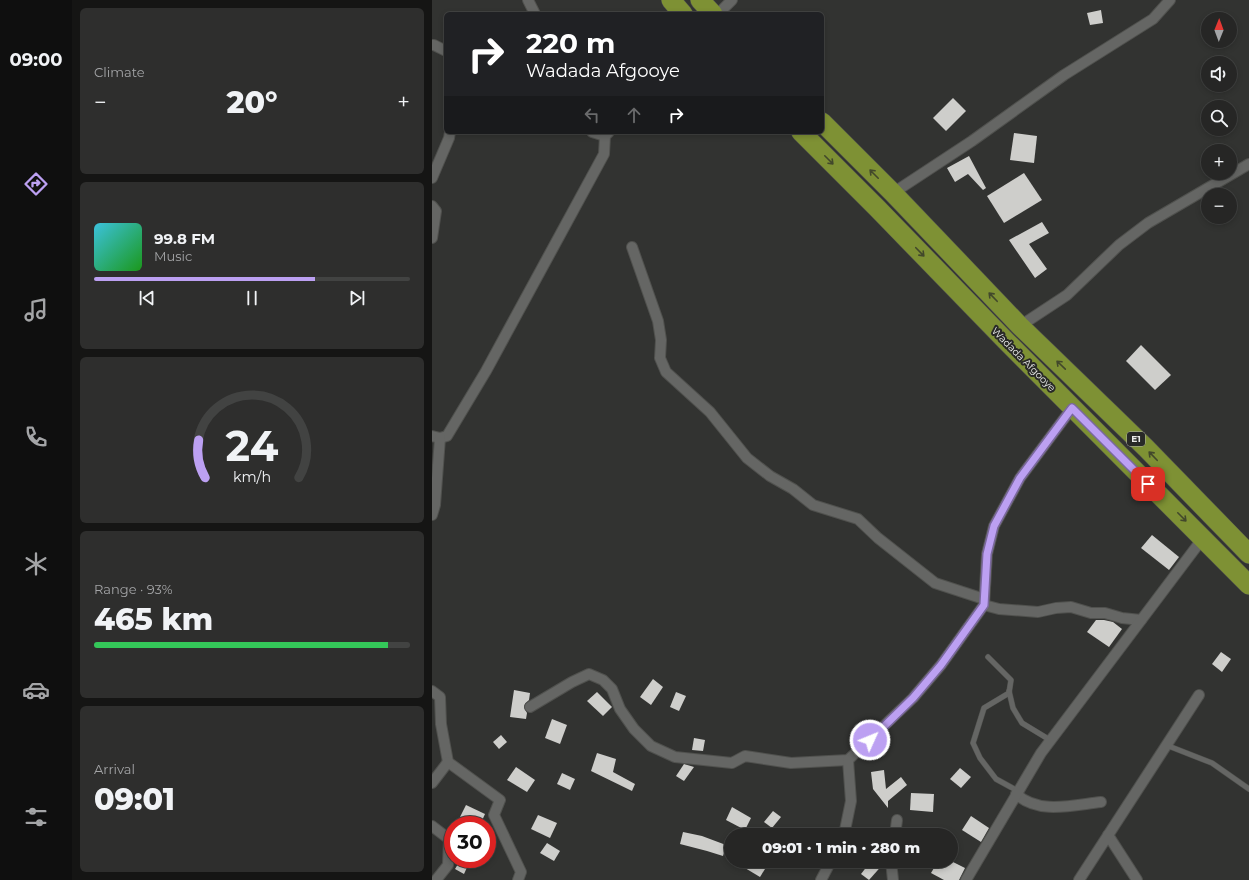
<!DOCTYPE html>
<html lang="en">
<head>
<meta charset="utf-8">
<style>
  :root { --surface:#262625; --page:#2e2e2d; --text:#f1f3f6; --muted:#a4a5a7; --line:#424342; --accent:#bca0f2 }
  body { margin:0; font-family:Montserrat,sans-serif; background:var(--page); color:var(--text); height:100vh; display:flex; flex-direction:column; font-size:15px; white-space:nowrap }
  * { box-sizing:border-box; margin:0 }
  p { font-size:13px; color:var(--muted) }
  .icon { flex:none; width:22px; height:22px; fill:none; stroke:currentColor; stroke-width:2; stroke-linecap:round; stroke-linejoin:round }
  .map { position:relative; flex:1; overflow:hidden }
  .drawer { display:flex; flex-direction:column; gap:8px; padding:8px; background:#151514; width:360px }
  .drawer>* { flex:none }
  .top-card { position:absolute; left:12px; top:12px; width:380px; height:122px; border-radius:6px; box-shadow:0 2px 6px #0003,0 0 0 1px var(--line); background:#202124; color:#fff; overflow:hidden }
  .needle { width:26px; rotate:1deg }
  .fabs { position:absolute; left:769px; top:12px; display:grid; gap:8px }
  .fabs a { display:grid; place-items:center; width:36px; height:36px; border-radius:50%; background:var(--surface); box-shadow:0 2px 6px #0003,0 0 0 1px var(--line); font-size:20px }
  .speed { position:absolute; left:12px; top:816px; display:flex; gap:8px; font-size:20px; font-weight:700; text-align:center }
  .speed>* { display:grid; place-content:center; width:52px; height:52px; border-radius:50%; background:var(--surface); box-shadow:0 2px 6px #0003,0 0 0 1px var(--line); line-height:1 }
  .speed .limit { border:6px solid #d22; background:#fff; color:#111 }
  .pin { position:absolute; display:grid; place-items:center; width:34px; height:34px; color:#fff; margin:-17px; border-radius:8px; box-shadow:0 2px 6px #0006 }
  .me { position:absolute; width:44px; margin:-22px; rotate:46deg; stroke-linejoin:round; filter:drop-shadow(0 0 3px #0008) }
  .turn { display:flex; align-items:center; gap:14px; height:84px; padding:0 16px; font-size:18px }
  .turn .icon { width:52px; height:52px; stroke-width:2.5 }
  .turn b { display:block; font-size:28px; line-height:34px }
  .lanes { display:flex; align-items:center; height:38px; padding:0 16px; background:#0003; justify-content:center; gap:20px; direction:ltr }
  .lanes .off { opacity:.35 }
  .big { font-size:30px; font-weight:800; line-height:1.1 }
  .drawer .tile { flex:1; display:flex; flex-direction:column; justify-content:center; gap:6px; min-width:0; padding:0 14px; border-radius:6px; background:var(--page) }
  .drawer .dial { align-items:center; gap:0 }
  .dial svg { height:104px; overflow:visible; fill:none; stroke:var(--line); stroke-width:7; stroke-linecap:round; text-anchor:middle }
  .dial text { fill:var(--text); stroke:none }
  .song { display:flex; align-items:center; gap:12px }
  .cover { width:48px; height:48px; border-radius:6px; background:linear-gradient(135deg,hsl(190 70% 55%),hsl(120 70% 35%)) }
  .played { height:4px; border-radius:2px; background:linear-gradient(90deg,var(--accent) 70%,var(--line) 70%) }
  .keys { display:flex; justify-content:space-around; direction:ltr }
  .heat { display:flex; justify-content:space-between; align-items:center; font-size:22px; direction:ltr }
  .charge { height:6px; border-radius:3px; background:linear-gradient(90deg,#34c759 93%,var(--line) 0) }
  .trip { position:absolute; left:292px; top:828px; width:234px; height:40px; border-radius:20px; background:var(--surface); box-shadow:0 2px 6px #0003,0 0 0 1px var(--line); font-weight:800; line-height:40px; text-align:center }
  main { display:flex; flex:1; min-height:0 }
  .tab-bar { display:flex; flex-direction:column; width:72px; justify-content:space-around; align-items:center; background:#0f0f0f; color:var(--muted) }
  .tab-bar .icon { width:28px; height:28px }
  .tab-bar .selected { color:var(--accent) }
  .tab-bar b { font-size:18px; color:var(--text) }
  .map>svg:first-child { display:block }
  .building { fill:#cececb }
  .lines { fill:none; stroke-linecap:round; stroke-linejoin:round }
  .lane-casing { stroke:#50514e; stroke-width:6 }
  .street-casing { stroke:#50514e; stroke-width:12 }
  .highway-casing { stroke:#50514e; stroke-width:20 }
  .lane { stroke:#656664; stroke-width:5 }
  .street { stroke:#656664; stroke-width:10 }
  .highway { stroke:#7e9134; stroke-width:19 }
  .oneway { stroke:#42482b }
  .route-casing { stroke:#7a689d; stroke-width:10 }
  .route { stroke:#bca0f2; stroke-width:7 }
  .labels { text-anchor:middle; stroke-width:4; stroke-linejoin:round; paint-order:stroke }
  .shield { fill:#282927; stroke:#b0b1af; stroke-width:1 }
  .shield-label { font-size:9px; font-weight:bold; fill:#eaebe9 }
  .street-label { font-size:10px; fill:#eaebe9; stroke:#282927 }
</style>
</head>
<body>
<main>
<nav class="tab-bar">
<b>09:00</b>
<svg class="icon selected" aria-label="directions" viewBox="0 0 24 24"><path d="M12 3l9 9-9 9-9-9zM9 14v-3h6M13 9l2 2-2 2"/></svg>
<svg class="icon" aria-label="music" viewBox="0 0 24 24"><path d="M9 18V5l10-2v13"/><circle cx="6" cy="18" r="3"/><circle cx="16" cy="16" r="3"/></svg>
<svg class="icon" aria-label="phone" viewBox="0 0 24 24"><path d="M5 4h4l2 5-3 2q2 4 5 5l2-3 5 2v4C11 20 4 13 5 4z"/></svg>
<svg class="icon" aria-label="climate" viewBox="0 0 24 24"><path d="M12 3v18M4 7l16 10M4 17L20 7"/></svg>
<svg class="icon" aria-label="car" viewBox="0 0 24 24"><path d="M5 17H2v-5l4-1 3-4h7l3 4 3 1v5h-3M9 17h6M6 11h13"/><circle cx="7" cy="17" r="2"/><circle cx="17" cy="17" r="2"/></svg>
<svg class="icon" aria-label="filters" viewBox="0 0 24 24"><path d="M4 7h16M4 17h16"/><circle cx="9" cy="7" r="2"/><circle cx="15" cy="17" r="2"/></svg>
</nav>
<section class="drawer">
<div class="tile"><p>Climate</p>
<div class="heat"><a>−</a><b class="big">20°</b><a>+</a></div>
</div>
<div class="tile">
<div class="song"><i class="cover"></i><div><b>99.8 FM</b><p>Music</p></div></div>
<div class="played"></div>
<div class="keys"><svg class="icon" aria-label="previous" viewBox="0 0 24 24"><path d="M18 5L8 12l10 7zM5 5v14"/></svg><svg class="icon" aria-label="pause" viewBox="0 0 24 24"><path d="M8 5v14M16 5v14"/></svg><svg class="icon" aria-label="next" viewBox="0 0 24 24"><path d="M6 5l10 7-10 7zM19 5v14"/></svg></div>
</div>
<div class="tile dial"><svg viewBox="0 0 100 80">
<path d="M14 69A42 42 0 1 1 86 69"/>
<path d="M14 69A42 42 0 0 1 9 40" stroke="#bca0f2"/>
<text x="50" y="56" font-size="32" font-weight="700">24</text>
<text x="50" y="72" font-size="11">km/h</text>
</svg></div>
<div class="tile"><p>Range · 93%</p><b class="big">465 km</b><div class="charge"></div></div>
<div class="tile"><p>Arrival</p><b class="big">09:01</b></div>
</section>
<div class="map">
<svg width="817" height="880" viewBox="0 0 817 880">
  <rect width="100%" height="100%" fill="#323331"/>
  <!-- building -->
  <g class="building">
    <path d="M669 10 671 23 658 25 655 13Z"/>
    <path d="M521 98 534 111 514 131 501 118Z"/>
    <path d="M582 133 605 136 602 163 578 160Z"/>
    <path d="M537 156 554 188 551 190 536 174 523 182 515 168Z"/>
    <path d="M592 173 610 200 572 223 555 196Z"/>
    <path d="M610 222 617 233 597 244 615 269 603 278 577 240Z"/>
    <path d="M709 345 739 375 723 390 694 361Z"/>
    <path d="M720 535 747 557 737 570 709 548Z"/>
    <path d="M664 620H672L681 622 690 629 677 647 655 632Z"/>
    <path d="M789 652 799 659 790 672 780 664Z"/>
    <path d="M221 679 231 687 219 705 208 697Z"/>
    <path d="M82 690 98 693 97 700 93 704 92 707 95 713 94 719 78 717Z"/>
    <path d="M165 692 180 707 171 716 155 701Z"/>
    <path d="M244 692 254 696 247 711 238 707Z"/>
    <path d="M120 719 135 725 128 744 113 738Z"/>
    <path d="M69 735 75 742 67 749 61 742Z"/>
    <path d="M262 738 273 740 271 751 260 750Z"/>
    <path d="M165 753 184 759 181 772 203 784 200 791 159 771Z"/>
    <path d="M252 764 262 767 252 781 244 776Z"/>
    <path d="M84 767 103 780 95 792 75 780Z"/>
    <path d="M528 768 539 777 529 788 518 779Z"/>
    <path d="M452 770 454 789 469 777 475 785 456 801V808L441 789 439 772Z"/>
    <path d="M130 773 143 779 138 790 125 784Z"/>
    <path d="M479 793 502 794 501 812 478 810Z"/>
    <path d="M34 805 53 814 48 825H44L28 817Z"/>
    <path d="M300 807 319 818 313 830 294 820Z"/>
    <path d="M341 811 349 817 340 828 332 822Z"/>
    <path d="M106 815 125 823 118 838 99 829Z"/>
    <path d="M539 816 557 828 549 842 530 830Z"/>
    <path d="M251 832 270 836 294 845 291 856 275 851 248 844Z"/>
    <path d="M115 843 128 851 122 861 108 853Z"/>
    <path d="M29 859 37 863 32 874 23 869Z"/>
    <path d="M317 861H320L333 869 328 877 313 868Z"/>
    <path d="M439 861H453V862L437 880 429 874Z"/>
    <path d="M506 861H519L533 868 527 880H512L499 873Z"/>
  </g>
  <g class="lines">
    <!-- lane casing -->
    <g class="lane-casing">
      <g id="lane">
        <path d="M556 657 579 680 577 693 552 708 541 743 548 758 564 779 586 791"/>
        <path d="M577 691 581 708 590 723 618 740"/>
        <path d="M734 745 780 763 817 789"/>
      </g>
    </g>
    <!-- street casing -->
    <g class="street-casing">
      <g id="street">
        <path d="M96 0 103 14"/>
        <path d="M286 14 300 0"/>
        <path d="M0 45H2L14 51"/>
        <path d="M160 132 173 136"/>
        <path d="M0 178 17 138 18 132"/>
        <path d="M461 193 540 141 632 75 721 19 738 0"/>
        <path d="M0 206 4 211 0 238"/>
        <path d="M200 247 226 321 229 340 228 358 234 372 278 412 315 458 338 476 361 489 381 505 426 519 446 538 503 583 552 599"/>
        <path d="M588 326 635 295 687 245 716 223 817 164"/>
        <path d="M0 436 8 438 15 436 54 371 172 154 173 136 177 132"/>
        <path d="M0 515 3 505 8 438"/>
        <path d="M552 605 567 609 606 612 624 608 639 607 659 613H673L690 618 709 620"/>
        <path d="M0 691 8 697 9 724 16 762 68 800 62 815 89 872 86 880"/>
        <path d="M98 707 140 682 157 674 171 680 180 689 188 709 202 729 219 746 243 757 300 763 313 756 359 763 416 760 481 698 509 665 552 605 555 554 562 526 588 478 640 408"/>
        <path d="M0 783 16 762"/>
        <path d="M584 794C607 815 641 805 669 802"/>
        <path d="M0 826 17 839 16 865 4 880"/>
        <path d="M412 835 419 801 416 760"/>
        <path d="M463 835 465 820"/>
        <path d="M676 835 705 880"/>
        <path d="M459 861 461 880"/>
        <path d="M389 880 399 861"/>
        <path d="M534 880 609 753 771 538"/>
        <path d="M647 880 767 695"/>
      </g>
    </g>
    <!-- highway casing -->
    <g class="highway-casing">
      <g id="highway">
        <path d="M239 0 251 14"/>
        <path d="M268 0 281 14"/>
        <path d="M390 122 461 193 588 326 714 448 817 554"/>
        <path d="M369 132 445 208 574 341 817 585"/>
      </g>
    </g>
    <!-- lane -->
    <use href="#lane" class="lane"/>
    <!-- street -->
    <use href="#street" class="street"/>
    <!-- highway -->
    <use href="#highway" class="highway"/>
  </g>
  <!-- one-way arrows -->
  <defs><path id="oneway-shaft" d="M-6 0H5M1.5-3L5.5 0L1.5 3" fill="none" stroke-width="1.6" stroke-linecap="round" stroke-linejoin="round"/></defs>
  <g class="oneway">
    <use href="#oneway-shaft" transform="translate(397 160) rotate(45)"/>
    <use href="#oneway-shaft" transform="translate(442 174) rotate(-135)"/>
    <use href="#oneway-shaft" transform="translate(488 252) rotate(46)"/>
    <use href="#oneway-shaft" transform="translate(561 297) rotate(-134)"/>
    <use href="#oneway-shaft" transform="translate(629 365) rotate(-136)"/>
    <use href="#oneway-shaft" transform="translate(721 456) rotate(-134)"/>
    <use href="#oneway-shaft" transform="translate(750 517) rotate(45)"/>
  </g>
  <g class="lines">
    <!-- route casing -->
    <g class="route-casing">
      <path id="route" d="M438 740 481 698 509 665 552 605 555 554 562 526 588 478 640 408 716 484"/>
    </g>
    <!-- route -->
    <use href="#route" class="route"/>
  </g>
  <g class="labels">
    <!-- shield labels -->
    <rect class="shield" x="695" y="432" width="18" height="14" rx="3"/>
    <g class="shield-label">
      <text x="704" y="442">E1</text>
    </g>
    <!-- street labels -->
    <g class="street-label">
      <text transform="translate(592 359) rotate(45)" y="4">Wadada Afgooye</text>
    </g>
  </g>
</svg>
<div class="fabs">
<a><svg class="needle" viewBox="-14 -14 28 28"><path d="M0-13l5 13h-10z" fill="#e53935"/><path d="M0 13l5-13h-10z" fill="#a4a5a7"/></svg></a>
<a><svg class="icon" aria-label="sound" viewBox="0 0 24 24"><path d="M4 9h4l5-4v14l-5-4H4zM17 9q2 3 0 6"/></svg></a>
<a><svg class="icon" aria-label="search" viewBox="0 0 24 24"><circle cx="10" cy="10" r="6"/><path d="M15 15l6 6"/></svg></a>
<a>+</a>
<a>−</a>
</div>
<div class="speed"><div class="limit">30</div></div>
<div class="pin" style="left:716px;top:484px;background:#d93025"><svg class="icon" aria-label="arrive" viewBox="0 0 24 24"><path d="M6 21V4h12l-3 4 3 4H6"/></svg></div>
<svg class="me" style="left:438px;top:740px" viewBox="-20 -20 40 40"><circle r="17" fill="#bca0f2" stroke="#fff" stroke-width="3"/><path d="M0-11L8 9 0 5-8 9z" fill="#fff"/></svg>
<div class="trip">09:01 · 1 min · 280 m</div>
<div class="top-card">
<div class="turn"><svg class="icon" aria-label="right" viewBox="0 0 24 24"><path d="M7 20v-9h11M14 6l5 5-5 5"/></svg><div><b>220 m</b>Wadada Afgooye</div></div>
<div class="lanes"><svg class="icon off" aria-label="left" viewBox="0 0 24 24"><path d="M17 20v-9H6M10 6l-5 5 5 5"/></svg><svg class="icon off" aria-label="ahead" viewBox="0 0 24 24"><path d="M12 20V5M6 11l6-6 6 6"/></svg><svg class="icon" aria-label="right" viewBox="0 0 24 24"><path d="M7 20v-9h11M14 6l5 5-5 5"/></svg></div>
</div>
</div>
</main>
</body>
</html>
